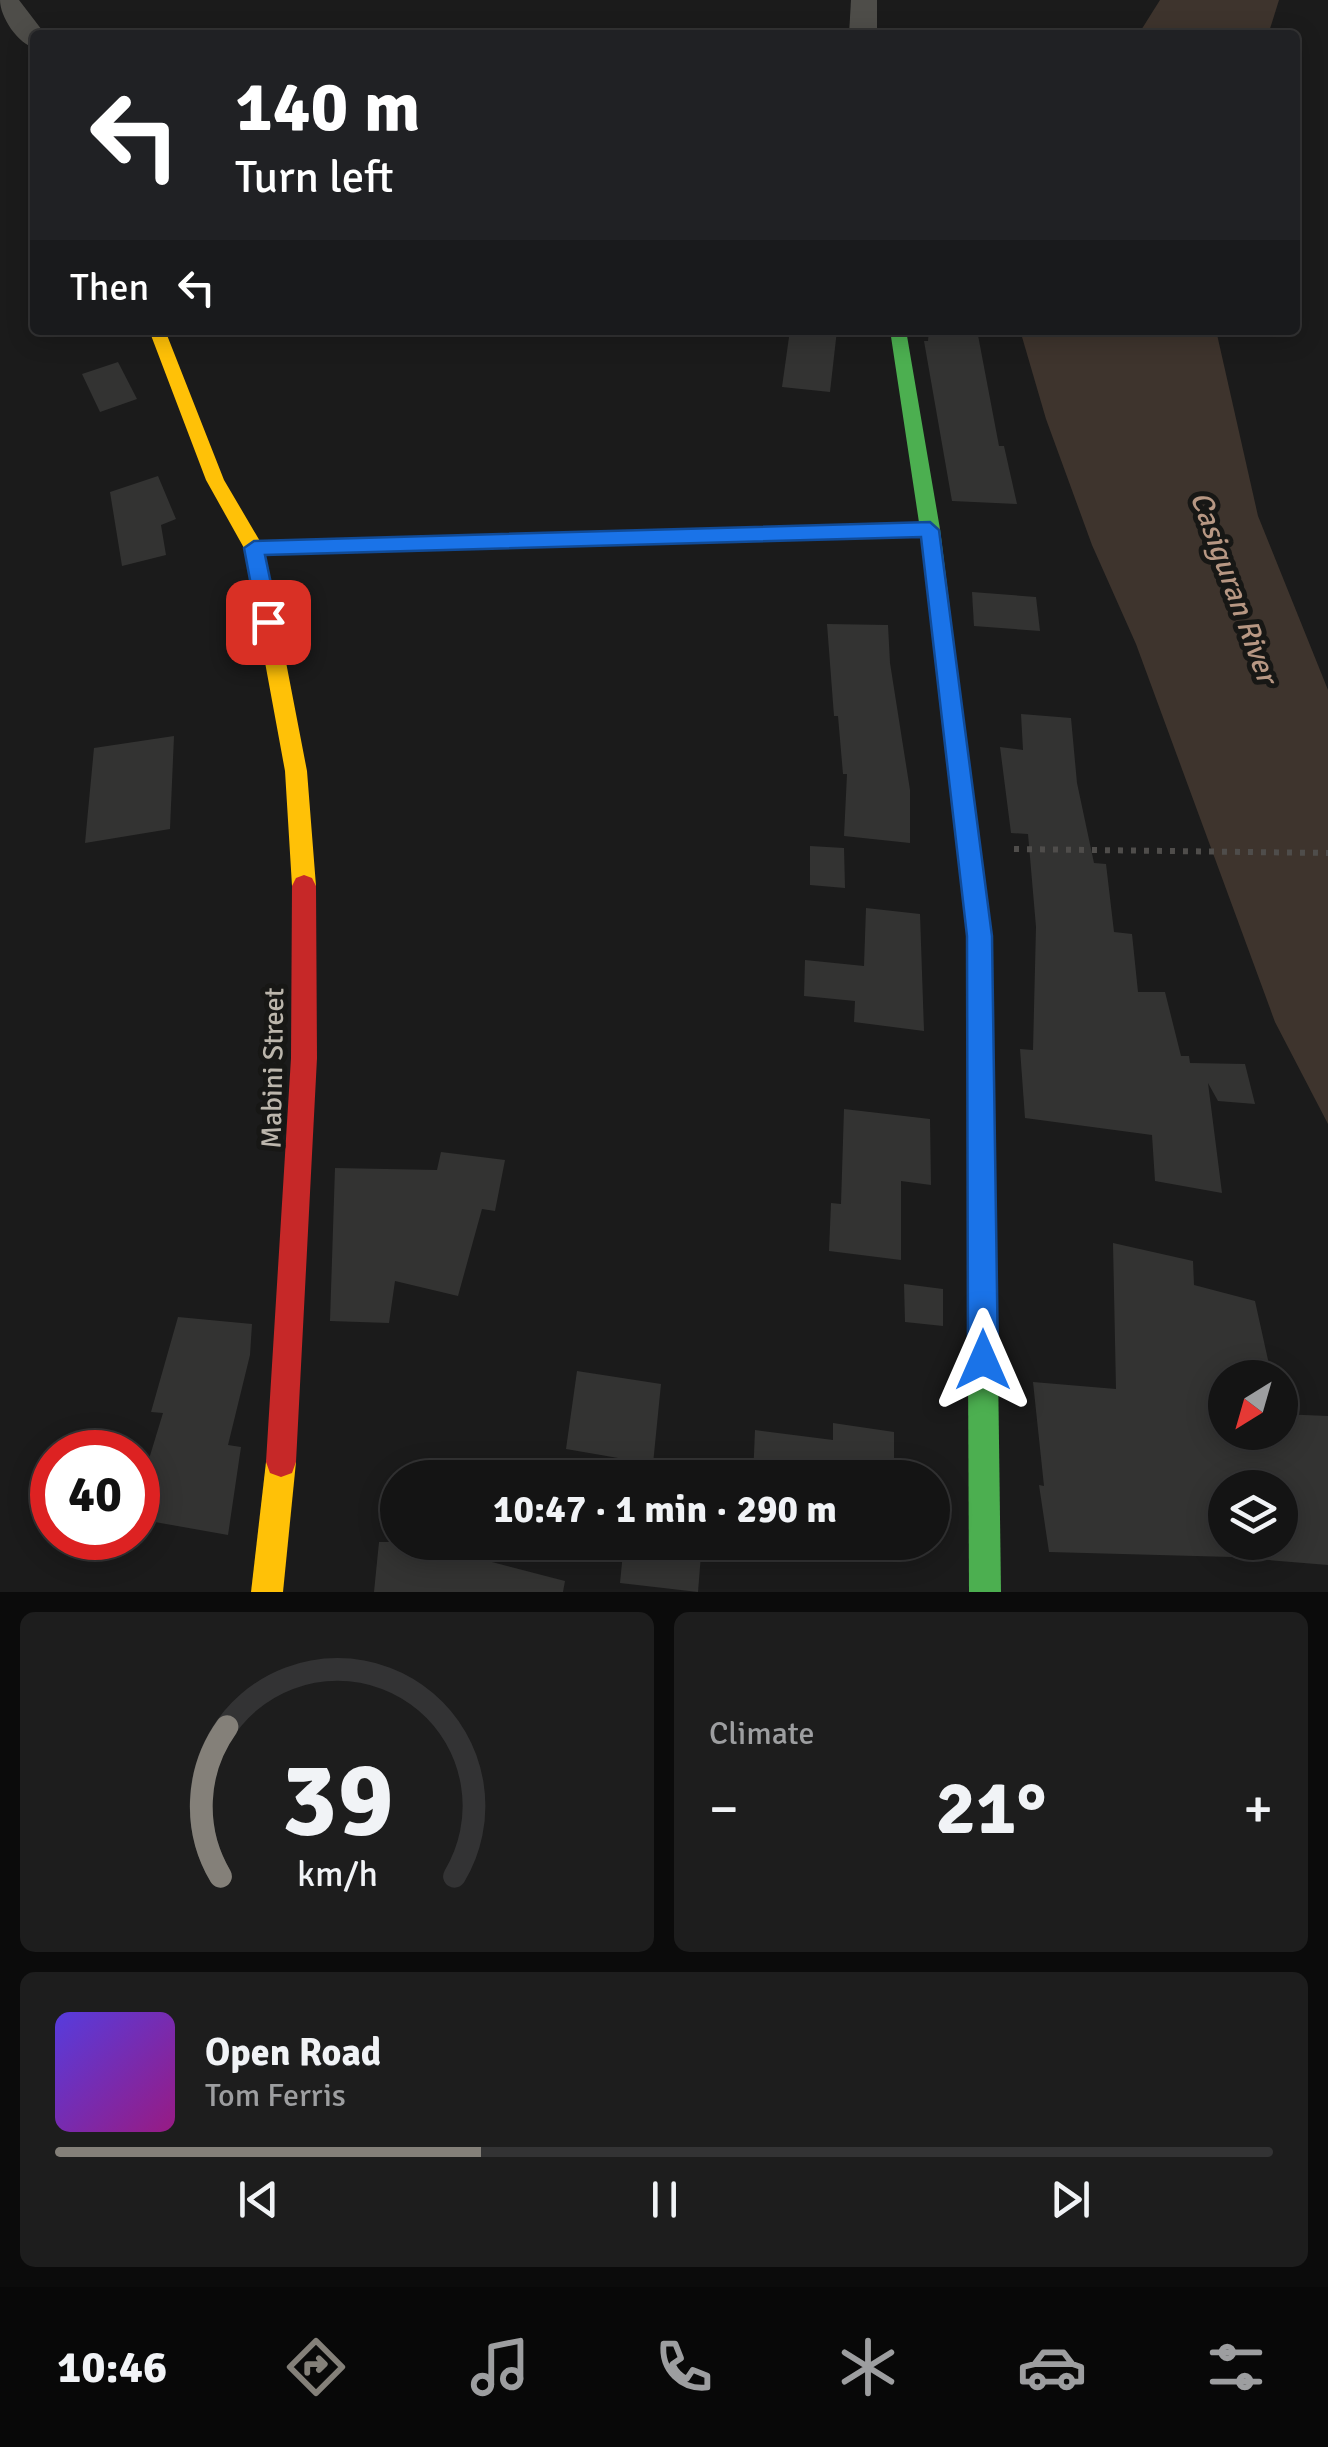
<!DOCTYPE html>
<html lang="en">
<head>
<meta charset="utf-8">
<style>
  :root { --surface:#141414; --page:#1d1d1d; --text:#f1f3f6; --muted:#9d9ea0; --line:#333334; --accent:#848079 }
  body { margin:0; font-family:Signika,sans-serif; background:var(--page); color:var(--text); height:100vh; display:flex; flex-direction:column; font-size:38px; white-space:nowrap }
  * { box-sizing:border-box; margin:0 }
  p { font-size:32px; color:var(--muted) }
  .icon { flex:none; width:55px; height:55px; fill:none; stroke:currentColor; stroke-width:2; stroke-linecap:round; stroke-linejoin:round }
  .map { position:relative; height:1592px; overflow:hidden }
  .panel { display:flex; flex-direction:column; gap:20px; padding:20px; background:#0b0b0b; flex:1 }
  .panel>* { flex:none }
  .hud { position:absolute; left:30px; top:30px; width:1270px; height:305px; border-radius:10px; box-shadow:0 5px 25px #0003,0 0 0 2px var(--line); background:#202124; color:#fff; overflow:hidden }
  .needle { width:65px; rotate:217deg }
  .tools { position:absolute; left:1208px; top:1360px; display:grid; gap:20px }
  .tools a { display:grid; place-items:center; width:90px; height:90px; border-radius:50%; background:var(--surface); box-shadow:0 5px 25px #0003,0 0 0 2px var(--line); font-size:50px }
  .speed { position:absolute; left:30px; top:1430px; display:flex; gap:20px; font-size:50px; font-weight:700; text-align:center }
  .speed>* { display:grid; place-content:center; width:130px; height:130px; border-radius:50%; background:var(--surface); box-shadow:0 5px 25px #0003,0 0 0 2px var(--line); line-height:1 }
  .speed .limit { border:15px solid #d22; background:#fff; color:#111 }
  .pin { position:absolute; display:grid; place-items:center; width:85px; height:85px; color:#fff; margin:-42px; border-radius:20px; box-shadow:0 5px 15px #0006 }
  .me { position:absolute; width:110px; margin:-55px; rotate:0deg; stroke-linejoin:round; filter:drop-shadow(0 0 8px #0008) }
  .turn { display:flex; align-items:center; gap:35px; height:210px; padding:0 40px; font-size:45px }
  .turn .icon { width:130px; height:130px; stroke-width:2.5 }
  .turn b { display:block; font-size:70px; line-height:85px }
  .then { display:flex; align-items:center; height:95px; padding:0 40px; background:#0003; gap:20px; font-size:38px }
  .big { font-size:75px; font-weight:700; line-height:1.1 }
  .panel .card { flex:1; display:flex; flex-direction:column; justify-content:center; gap:15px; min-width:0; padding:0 35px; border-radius:15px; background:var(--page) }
  .panel .dial { align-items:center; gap:0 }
  .dial svg { height:260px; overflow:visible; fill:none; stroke:var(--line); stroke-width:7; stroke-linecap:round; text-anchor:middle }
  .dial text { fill:var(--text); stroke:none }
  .song { display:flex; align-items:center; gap:30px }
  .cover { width:120px; height:120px; border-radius:15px; background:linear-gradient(135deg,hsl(250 70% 55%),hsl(310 70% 35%)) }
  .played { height:10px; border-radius:5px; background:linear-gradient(90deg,var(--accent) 35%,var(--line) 35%) }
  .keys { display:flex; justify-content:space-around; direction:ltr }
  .heat { display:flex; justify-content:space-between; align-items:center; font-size:55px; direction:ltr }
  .panel .tiles { flex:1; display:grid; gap:20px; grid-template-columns:1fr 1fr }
  .card:last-child { grid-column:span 2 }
  .trip { position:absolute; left:380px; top:1460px; width:570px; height:100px; border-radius:50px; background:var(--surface); box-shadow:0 5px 25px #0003,0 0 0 2px var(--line); font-weight:700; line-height:100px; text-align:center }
  .tab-bar { display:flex; height:160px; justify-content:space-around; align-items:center; background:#080808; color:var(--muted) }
  .tab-bar .icon { width:70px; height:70px }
  .tab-bar .active { color:var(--accent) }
  .tab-bar b { font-size:45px; color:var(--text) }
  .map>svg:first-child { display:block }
  .water { fill:#3e342d }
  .building { fill:#333332; fill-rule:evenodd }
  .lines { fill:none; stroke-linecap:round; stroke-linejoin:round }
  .path { stroke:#4f4d4b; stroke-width:6; stroke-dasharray:5 8; stroke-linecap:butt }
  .street { fill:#4e4d49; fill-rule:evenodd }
  .fast { fill:#4caf50; fill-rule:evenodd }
  .slow { fill:#ffc107; fill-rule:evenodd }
  .jam { fill:#c62828; fill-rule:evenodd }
  .route { fill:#1a73e8; stroke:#114b97; stroke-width:2.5 }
  .labels { text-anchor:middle; stroke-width:10; stroke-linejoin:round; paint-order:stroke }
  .street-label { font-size:28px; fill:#bcb6ac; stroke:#171715 }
  .water-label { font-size:30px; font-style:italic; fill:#b79783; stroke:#171715 }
</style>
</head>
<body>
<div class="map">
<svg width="1328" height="1592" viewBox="0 0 1328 1592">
  <rect width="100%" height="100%" fill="#1b1b1b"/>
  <!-- water -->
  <g class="water">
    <path d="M1160 0H1279L1268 35H1138Z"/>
    <path d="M1020 330H1216L1258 516 1328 690V1124L1275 1022 1136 644 1092 545 1046 419Z"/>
  </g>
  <!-- building -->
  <g class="building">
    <path d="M790 330H837L830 392 782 387Z"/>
    <path d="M929 330H977L999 446H1004L1017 504 952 501 924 341H928Z"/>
    <path d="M118 362 137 399 100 412 82 374Z"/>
    <path d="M158 476 176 519 161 525 166 555 122 566 110 492Z"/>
    <path d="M972 592 1036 597 1040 631 974 626Z"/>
    <path d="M827 624 888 625 890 663 910 790V843L844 836 847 774H843L838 716H834Z"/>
    <path d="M1021 714 1071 718 1077 783 1094 863 1106 864 1114 932 1132 934 1138 992H1165L1181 1056H1189L1190 1063 1245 1064 1255 1104 1218 1101 1208 1083 1222 1193 1155 1181 1152 1135 1025 1118 1020 1049 1033 1050 1036 927 1028 834 1011 833 1000 747 1023 750Z"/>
    <path d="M174 736 170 829 85 843 94 748Z"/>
    <path d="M810 846 844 848 845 888 810 885Z"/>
    <path d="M866 908 920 914 924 1031 854 1022 855 1001 804 996 805 960 864 966Z"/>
    <path d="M844 1109 930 1119 931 1185 901 1181V1260L829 1251 831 1203 841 1204Z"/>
    <path d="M441 1152 505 1160 495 1211 482 1209 458 1296 395 1281 389 1323 330 1321 335 1168 437 1170Z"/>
    <path d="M1113 1243 1193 1261 1194 1285 1255 1301 1272 1378H1225V1432H1280V1414L1328 1416V1565L1232 1557 1049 1552 1039 1485 1044 1486 1033 1382 1116 1389ZM1225 1488H1280V1542H1225Z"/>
    <path d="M904 1284 943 1289V1326L905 1322Z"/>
    <path d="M178 1317 252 1324 250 1355 228 1445 241 1447 228 1535 138 1519V1495L163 1413 151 1412Z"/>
    <path d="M577 1371 661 1384 653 1464 566 1449Z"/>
    <path d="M833 1423 894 1432V1478H753L755 1430 833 1440Z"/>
    <path d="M379 1542H469V1556L565 1581 563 1592H374Z"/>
    <path d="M624 1542H702L698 1592 620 1583Z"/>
  </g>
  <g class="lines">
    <!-- path -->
    <path class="path" d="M1014 849 1328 853"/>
    <!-- street -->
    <g class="street">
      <path d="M0 0H19L45 34 35 35V48C18 44 0 17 0 0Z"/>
      <path d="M851 0H877V35H849Z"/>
    </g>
    <!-- fast -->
    <g class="fast">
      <path d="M890 330H906L940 529 977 829 974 836 966 839 958 836 955 829 920 529Z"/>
      <path d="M983 1351 993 1356 998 1366 1001 1592H969L968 1366 973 1356Z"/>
    </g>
    <!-- slow -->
    <g class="slow">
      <path d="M149 330H165L224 480 264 548 307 771 316 886 312 894 304 897 296 894 292 886 285 771 244 548 206 480Z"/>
      <path d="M966 819 974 822 977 829 991 936 998 1366 993 1376 983 1381 973 1376 968 1366 967 936 955 829 958 822Z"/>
      <path d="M281 1447 292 1451 296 1462 283 1592H251L266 1462 270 1451Z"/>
    </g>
    <!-- jam -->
    <g class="jam">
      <path d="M930 522 940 529 930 536 254 555 244 548 254 541Z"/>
      <path d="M304 875 312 878 316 886 317 1058 296 1462 292 1473 281 1477 270 1473 266 1462 291 1058 292 886 296 878Z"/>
    </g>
  </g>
  <!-- route -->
  <path class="route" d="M930 522 939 530 992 936 998 1360 994 1371 983 1375 972 1371 968 1360 967 936 921 537 265 555 279 622 268 630 258 622 244 548 254 541Z"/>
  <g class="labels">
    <!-- street labels -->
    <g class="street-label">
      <text transform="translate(272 1068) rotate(-89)" y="10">Mabini Street</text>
    </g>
    <!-- water labels -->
    <g class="water-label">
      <text transform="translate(1234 587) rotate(70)" y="10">Casiguran River</text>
    </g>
  </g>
</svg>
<div class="tools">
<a><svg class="needle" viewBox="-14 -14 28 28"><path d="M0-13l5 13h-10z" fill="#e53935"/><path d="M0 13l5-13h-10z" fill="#9d9ea0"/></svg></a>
<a><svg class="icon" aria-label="layers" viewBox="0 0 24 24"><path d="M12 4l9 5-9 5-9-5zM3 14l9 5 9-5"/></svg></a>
</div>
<div class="speed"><div class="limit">40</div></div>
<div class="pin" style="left:268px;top:622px;background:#d93025"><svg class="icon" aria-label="arrive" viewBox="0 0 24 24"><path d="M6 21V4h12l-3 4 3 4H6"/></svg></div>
<svg class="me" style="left:983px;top:1360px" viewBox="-20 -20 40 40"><path d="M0-17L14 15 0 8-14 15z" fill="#1a73e8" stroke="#fff" stroke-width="4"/></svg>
<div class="trip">10:47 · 1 min · 290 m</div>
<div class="hud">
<div class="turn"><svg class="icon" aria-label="left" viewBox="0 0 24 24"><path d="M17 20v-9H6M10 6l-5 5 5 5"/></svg><div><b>140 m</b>Turn left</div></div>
<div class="then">Then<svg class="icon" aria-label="left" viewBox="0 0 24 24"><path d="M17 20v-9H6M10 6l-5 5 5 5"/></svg></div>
</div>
</div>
<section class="panel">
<div class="tiles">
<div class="card dial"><svg viewBox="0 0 100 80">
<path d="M14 69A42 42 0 1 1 86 69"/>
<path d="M14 69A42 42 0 0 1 16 23" stroke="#848079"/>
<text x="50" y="56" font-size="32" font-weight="700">39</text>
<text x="50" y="72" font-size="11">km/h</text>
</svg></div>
<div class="card"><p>Climate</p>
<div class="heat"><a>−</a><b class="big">21°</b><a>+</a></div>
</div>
<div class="card">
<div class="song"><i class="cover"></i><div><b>Open Road</b><p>Tom Ferris</p></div></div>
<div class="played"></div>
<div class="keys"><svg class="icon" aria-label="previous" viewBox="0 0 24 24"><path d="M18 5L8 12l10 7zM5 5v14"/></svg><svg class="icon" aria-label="pause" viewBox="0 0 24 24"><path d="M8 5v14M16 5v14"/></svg><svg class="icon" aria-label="next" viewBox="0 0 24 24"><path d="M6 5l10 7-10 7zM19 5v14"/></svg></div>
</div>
</div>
</section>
<nav class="tab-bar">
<b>10:46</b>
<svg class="icon active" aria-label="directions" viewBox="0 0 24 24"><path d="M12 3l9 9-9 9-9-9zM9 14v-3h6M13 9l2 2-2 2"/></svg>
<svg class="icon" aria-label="music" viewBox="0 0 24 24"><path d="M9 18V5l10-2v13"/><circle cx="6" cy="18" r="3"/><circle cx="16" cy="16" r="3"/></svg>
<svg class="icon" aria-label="phone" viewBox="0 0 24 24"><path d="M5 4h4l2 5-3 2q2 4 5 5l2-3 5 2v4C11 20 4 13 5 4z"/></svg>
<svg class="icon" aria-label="climate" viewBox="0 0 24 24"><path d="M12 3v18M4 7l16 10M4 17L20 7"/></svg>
<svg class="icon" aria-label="car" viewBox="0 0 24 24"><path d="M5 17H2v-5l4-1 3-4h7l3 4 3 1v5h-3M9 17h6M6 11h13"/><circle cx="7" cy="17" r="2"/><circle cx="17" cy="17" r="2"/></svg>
<svg class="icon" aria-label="filters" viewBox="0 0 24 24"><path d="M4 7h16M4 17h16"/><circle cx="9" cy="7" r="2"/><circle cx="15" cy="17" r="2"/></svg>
</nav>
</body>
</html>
